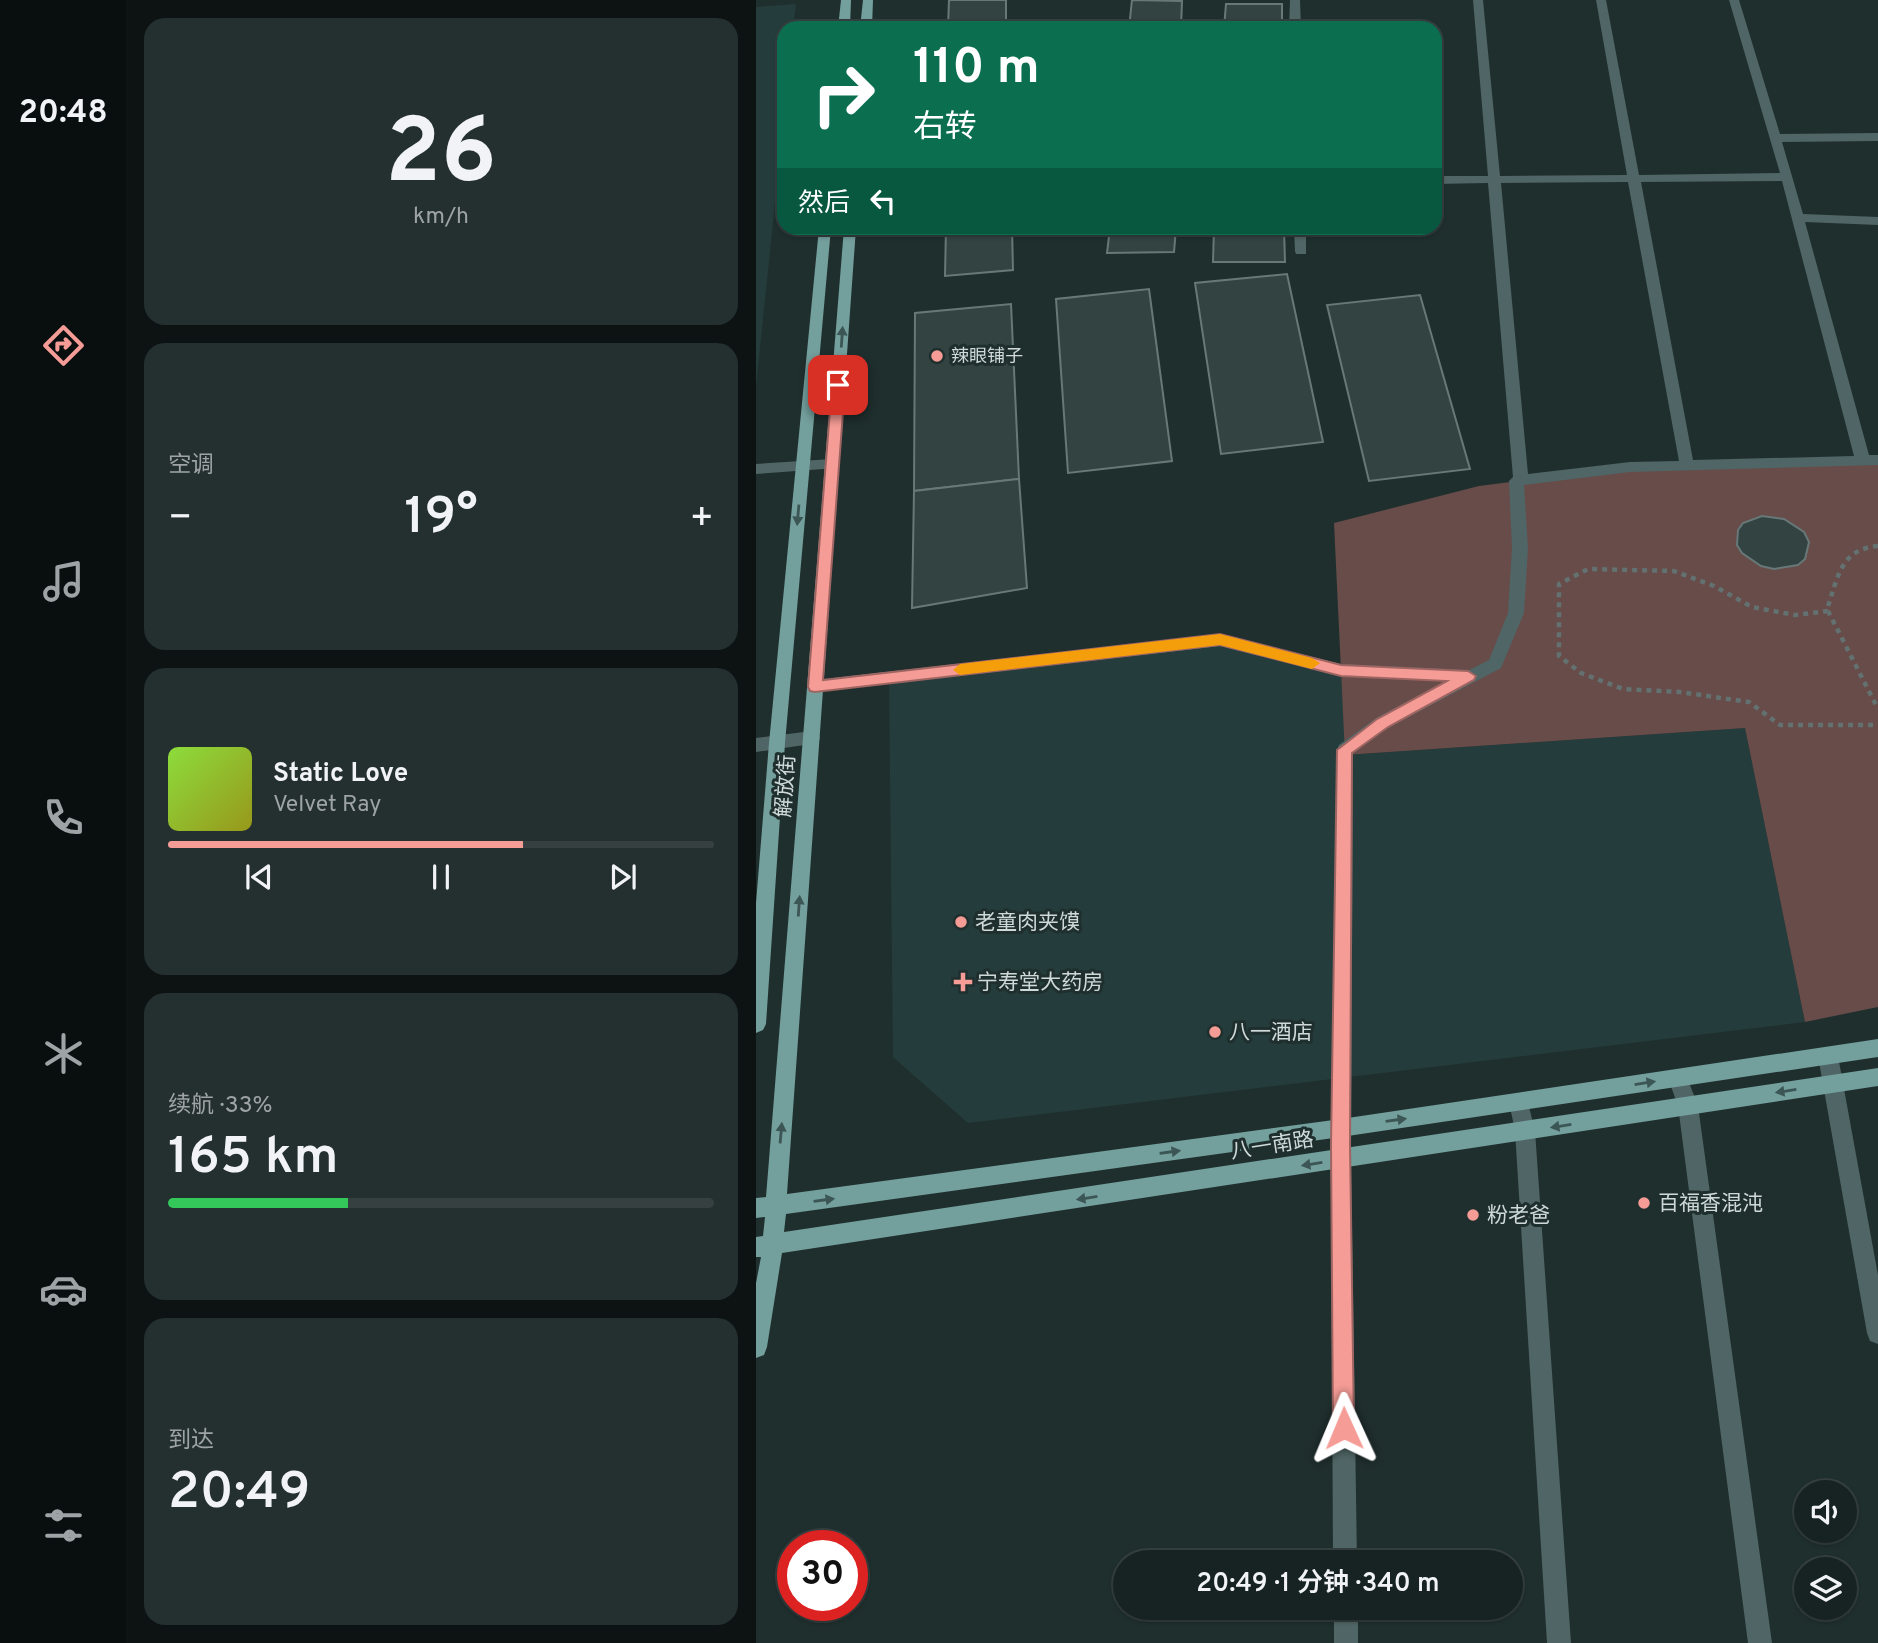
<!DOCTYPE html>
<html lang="zh">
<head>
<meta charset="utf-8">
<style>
  :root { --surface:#172322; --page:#242f2f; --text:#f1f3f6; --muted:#9ea4a5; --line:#364040; --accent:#f59c96 }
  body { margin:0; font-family:Overpass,"Noto Sans SC",sans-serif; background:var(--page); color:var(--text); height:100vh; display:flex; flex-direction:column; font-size:26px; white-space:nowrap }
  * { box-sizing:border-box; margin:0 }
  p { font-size:23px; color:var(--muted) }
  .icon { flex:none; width:38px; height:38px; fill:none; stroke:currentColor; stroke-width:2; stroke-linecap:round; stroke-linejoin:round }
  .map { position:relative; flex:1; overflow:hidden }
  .sheet { display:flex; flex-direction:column; gap:18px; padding:18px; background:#0d1313; width:630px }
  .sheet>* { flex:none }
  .top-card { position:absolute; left:21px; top:21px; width:665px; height:214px; border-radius:21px; box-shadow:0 2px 5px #0004,0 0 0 2px var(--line); background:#0b6e4f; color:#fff; overflow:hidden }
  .fabs { position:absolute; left:1038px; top:1480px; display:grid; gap:14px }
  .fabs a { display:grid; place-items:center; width:63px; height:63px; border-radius:50%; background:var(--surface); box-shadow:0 2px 5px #0004,0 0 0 2px var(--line); font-size:35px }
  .speed { position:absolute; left:21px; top:1530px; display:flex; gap:14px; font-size:35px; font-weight:700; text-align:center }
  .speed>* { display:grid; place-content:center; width:91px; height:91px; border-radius:50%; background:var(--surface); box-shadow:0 2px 5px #0004,0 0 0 2px var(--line); line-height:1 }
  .speed .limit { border:10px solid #d22; background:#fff; color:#111 }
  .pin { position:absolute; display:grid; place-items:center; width:60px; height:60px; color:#fff; margin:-30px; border-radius:14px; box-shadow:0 4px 10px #0006 }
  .me { position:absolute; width:77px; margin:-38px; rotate:359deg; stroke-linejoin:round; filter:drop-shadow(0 0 5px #0008) }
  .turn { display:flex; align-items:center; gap:24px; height:147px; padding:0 21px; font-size:32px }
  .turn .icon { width:91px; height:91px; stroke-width:2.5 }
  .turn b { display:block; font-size:49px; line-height:60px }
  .then { display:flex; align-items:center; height:66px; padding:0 21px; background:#0003; gap:14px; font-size:26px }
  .big { font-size:52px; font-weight:600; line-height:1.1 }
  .sheet .tile { flex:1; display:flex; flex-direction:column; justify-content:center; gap:10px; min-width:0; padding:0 24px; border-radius:21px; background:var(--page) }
  .sheet .dial { align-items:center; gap:0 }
  .dial b { font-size:91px; line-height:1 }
  .song { display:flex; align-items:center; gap:21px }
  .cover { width:84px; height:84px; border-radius:10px; background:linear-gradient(135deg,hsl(90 70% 55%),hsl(60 70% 35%)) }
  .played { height:7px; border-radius:4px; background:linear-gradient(90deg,var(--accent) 65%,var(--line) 65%) }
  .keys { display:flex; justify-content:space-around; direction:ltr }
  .heat { display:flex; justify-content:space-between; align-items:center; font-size:38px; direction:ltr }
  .charge { height:10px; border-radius:5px; background:linear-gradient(90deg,#34c759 33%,var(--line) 0) }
  .trip { position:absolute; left:357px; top:1550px; width:410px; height:70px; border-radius:35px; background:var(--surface); box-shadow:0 2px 5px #0004,0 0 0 2px var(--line); font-weight:600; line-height:70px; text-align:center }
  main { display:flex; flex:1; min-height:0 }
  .tabs { display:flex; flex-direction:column; width:126px; justify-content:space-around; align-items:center; background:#090e0e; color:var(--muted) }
  .tabs .icon { width:49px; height:49px }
  .tabs .selected { color:var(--accent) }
  .tabs b { font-size:32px; color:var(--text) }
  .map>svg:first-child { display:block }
  .built { fill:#243d3c }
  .green { fill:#674c49 }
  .building { fill:#334342; stroke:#667877; stroke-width:2 }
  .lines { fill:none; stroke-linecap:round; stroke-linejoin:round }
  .path { stroke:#637170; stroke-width:4.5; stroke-dasharray:5 5; stroke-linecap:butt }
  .minor { fill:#506565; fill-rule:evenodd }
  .major { fill:#739f9d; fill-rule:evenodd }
  .oneway { fill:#3c5655 }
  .route { fill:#f59c96; stroke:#9f6562; stroke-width:2 }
  .slow { fill:#f59e0b }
  .poi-dot { fill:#f59c96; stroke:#1f2f2e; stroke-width:2.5 }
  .labels { text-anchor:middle; stroke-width:6; stroke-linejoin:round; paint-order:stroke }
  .far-poi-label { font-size:18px; fill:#cfd9d9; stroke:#1f2f2e; text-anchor:start }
  .street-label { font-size:21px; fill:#cfd9d9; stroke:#1f2f2e }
  .poi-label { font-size:21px; fill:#cfd9d9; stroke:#1f2f2e; text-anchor:start }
</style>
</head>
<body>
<main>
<nav class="tabs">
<b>20:48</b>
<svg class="icon selected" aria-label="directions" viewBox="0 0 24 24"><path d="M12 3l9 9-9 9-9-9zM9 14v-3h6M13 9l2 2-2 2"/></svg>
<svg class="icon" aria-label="music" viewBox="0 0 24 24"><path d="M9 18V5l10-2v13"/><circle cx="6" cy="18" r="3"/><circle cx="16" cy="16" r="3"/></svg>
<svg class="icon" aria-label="phone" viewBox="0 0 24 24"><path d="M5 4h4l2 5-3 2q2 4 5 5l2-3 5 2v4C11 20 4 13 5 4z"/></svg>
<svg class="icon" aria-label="climate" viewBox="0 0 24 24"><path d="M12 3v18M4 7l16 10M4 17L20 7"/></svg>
<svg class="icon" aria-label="car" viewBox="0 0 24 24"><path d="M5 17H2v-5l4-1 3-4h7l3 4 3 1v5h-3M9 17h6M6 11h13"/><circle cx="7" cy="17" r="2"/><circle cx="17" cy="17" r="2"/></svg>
<svg class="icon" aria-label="filters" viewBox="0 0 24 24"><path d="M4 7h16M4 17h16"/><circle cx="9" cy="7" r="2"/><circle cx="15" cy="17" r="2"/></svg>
</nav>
<section class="sheet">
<div class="tile dial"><b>26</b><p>km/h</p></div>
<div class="tile"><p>空调</p>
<div class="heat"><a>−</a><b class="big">19°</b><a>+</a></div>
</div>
<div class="tile">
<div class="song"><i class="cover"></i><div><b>Static Love</b><p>Velvet Ray</p></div></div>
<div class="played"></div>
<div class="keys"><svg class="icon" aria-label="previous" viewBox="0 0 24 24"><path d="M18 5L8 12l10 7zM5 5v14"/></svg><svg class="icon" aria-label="pause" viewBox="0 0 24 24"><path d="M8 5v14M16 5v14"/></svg><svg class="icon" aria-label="next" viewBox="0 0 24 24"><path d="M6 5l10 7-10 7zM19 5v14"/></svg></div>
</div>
<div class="tile"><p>续航 · 33%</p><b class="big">165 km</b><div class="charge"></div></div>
<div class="tile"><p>到达</p><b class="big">20:49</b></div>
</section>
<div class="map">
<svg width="1122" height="1643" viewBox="0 0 1122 1643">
  <rect width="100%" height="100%" fill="#1f2f2e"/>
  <!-- built -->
  <g class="built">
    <path d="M40 4 37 28H28V116L0 386V7Z"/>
    <path d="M464 640 585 670 590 755 989 728 1049 1022 212 1123 137 1057 133 678Z"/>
  </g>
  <!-- green -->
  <path class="green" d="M1122 460V1007L1049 1022 989 728 589 755 578 523 723 486 874 467Z"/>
  <!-- building -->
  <g class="building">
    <path d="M193 0H250V28H192Z"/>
    <path d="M376 0 426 1 425 28H373Z"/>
    <path d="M470 4H526V28H468Z"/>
    <path d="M190 228H256L257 270 189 276Z"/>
    <path d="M354 228H420L418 252 351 253Z"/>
    <path d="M458 228H528L529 262H457Z"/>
    <path d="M531 274 567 442 465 454 439 283Z"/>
    <path d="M393 289 416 461 312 473 300 299Z"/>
    <path d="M664 295 714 469 613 481 571 305Z"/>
    <path d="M255 304 263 479 158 491 159 313Z"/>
    <path d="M263 479 271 588 156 608 158 491Z"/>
    <path d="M1006 516 1028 519 1048 532 1053 542 1049 559 1042 565 1018 569 1005 566 986 553 981 545 982 530 987 523Z"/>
  </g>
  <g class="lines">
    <!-- path -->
    <g class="path">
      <path d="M1122 546C1084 549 1082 578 1071 609L1122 709"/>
      <path d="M1072 611 1039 615 996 607 958 586 918 571 832 569 803 584V656L825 673 867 689 924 692 993 702 1024 725H1122"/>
    </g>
    <!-- minor -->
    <g class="minor">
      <path d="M534 0H544L545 28H533Z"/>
      <path d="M717 0H727L744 176 871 175 840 0H850L883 175 1024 173 973 0H983L1024 134 1122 133V141L1026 142 1047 214 1122 217V225L1049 222 1113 455H1122V465L874 472 768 485 772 548 768 613 745 668 632 728 597 753 595 1159 601 1563H577L575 1159 581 750 583 745 620 718 691 681 585 676 464 646 59 692 51 686 59 680 464 634 585 664 713 670 733 660 752 613 756 548 753 481 757 477 732 183 679 184V176H732ZM1026 181 1098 456 937 460 885 182ZM872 182 923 461 874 462 772 474 745 183Z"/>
      <path d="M538 228H550V254H540L539 251Z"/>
      <path d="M76 459 81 460 83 464 81 468 0 474V464Z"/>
      <path d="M56 731 62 733 64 738 62 743 0 752V738Z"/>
      <path d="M1072 1047 1079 1050 1082 1056 1122 1275V1344L1114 1341 1111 1333 1062 1056 1065 1050Z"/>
      <path d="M922 1069 929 1072 942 1106 1016 1643H992L922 1106 912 1078 915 1072Z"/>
      <path d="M763 1093 770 1095 779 1131 815 1643H791L759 1131 753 1102 756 1095Z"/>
      <rect x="578" y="1608" width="24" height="35"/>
    </g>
    <!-- major -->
    <g class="major">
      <path d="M85 0H95L94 28H82Z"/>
      <path d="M107 0H117L116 28H104Z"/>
      <path d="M63 228H75L29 743 10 1024 7 1030 0 1033V903L13 743Z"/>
      <path d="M88 228H100L31 1194 585 1119 1122 1039V1057L585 1137 30 1214 28 1232 1122 1068V1086L26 1253 11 1347 8 1355 0 1358V1283L5 1257H0V1237L7 1236 9 1217 0 1218V1198L10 1197Z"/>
    </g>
  </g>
  <!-- one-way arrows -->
  <defs><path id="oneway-solid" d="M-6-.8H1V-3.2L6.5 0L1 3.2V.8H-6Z" transform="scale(1.75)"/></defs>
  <g class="oneway">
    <use href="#oneway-solid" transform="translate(86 337) rotate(-86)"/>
    <use href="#oneway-solid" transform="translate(42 515) rotate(95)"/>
    <use href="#oneway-solid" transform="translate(43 906) rotate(-86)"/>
    <use href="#oneway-solid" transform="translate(889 1083) rotate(-9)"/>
    <use href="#oneway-solid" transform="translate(1030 1091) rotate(171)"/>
    <use href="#oneway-solid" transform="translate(640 1120) rotate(-8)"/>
    <use href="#oneway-solid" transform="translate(805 1126) rotate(171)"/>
    <use href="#oneway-solid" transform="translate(25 1133) rotate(-85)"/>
    <use href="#oneway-solid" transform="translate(414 1152) rotate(-8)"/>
    <use href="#oneway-solid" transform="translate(556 1164) rotate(171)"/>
    <use href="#oneway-solid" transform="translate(331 1198) rotate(171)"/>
    <use href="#oneway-solid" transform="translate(68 1200) rotate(-8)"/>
  </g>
  <!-- route -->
  <path class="route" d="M82 381 89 385 67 680 464 634 585 665 712 671 720 676 718 680 632 727 596 753 594 1144 598 1428 595 1436 588 1439 580 1436 577 1428 575 1144 581 750 621 719 691 681 585 676 464 645 59 692 54 691 52 687 76 385Z"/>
  <!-- slow -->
  <path class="slow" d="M464 634 556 658 564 663 556 669 464 645 204 675 197 670 204 664Z"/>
  <!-- markers -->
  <g class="poi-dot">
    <circle cx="181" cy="356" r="7"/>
    <circle cx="205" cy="922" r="7"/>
    <path d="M203.5 971.5h7v7h7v7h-7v7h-7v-7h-7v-7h7z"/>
    <circle cx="459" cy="1032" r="7"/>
    <circle cx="888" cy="1203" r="7"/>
    <circle cx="717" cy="1215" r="7"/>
  </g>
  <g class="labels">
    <!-- far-poi labels -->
    <g class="far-poi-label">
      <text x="195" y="362">辣眼铺子</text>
    </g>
    <!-- street labels -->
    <g class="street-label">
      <text transform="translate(29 786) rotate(-86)" y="7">解放街</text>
      <text transform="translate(516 1145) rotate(-9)" y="7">八一南路</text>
    </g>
    <!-- poi labels -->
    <g class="poi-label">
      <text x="219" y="929">老童肉夹馍</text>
      <text x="221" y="989">宁寿堂大药房</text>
      <text x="473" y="1039">八一酒店</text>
      <text x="902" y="1210">百福香混沌</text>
      <text x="731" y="1222">粉老爸</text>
    </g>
  </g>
</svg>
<div class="fabs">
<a><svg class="icon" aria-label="sound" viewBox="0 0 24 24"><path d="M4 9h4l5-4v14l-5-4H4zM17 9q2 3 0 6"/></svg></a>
<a><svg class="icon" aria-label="layers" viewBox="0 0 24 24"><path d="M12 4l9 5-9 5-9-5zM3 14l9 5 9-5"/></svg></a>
</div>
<div class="speed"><div class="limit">30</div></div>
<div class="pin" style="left:82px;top:385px;background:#d93025"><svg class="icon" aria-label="arrive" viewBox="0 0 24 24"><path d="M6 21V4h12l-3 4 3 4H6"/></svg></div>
<svg class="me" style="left:588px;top:1428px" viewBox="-20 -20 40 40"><path d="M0-17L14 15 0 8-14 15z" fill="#f59c96" stroke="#fff" stroke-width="4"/></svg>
<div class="trip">20:49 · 1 分钟 · 340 m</div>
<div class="top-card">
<div class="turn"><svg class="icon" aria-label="right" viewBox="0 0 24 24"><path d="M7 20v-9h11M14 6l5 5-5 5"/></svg><div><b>110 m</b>右转</div></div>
<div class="then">然后<svg class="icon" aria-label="left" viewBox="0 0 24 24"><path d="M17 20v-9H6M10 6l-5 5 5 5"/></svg></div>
</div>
</div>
</main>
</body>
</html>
